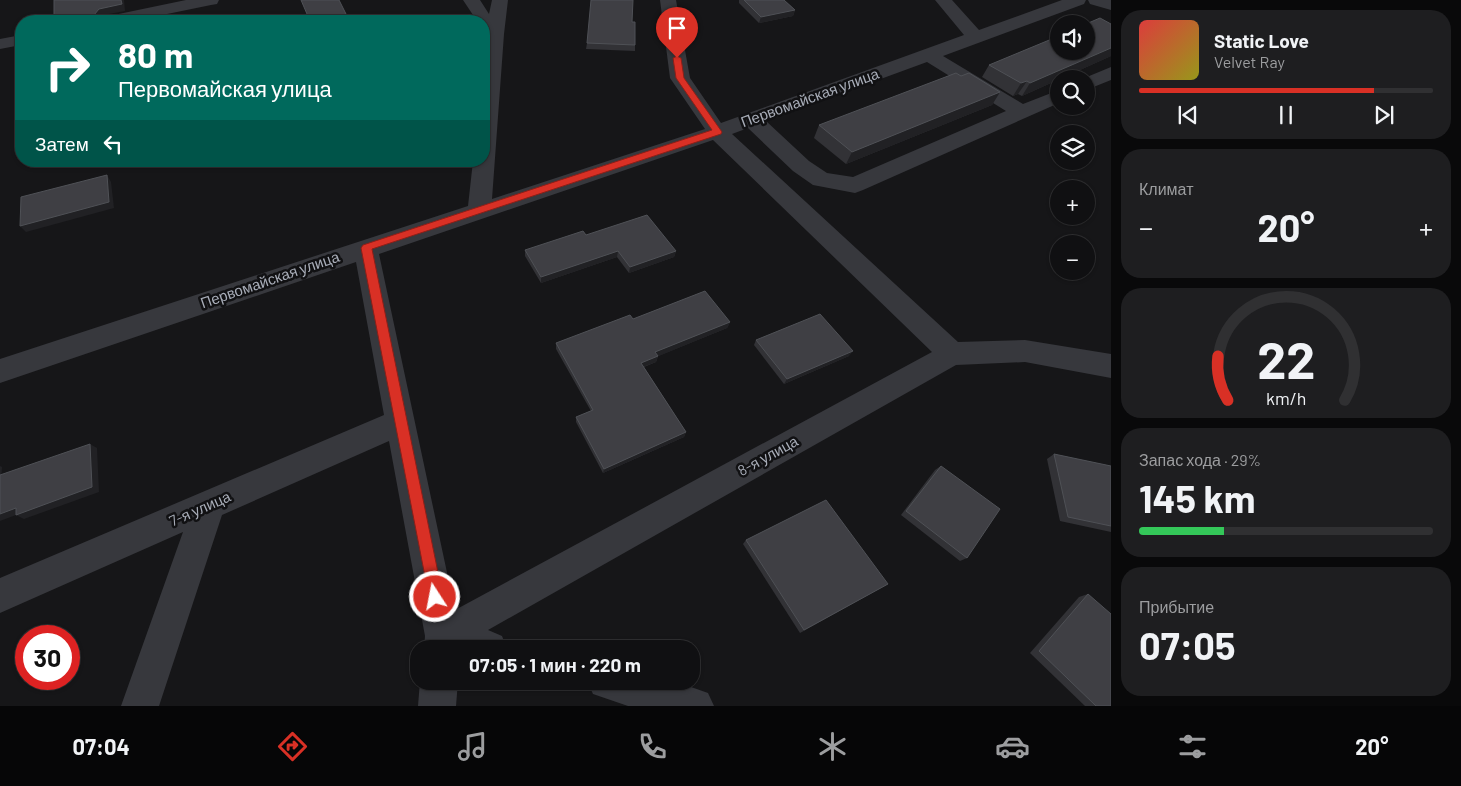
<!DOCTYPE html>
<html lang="ru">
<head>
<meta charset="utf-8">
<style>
  :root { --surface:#101012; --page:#1e1e20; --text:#f1f3f6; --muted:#9c9d9f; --line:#303032; --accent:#d93025 }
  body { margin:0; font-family:Barlow,sans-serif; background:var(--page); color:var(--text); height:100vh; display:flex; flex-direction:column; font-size:19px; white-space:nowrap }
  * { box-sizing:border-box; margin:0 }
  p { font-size:16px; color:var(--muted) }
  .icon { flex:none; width:28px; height:28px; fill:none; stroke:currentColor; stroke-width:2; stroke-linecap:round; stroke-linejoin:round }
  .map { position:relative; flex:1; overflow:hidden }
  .drawer { display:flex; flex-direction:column; gap:10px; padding:10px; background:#09090a; width:350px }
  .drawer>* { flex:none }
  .hud { position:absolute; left:15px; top:15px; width:475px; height:152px; border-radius:20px; box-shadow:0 1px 4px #0004,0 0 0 1px var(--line); background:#00695c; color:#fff; overflow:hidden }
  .tools { position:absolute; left:1050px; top:15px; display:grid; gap:10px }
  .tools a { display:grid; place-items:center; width:45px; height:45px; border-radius:50%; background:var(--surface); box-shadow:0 1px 4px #0004,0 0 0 1px var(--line); font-size:25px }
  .speed { position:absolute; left:15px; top:625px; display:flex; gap:10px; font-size:25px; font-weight:700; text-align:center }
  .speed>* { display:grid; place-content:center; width:65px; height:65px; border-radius:50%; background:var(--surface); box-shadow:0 1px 4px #0004,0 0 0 1px var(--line); line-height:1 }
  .speed .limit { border:8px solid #d22; background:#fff; color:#111 }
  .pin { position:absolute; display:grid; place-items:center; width:42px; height:42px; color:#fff; margin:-51px -21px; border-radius:50% 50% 50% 0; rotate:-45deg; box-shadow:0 0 5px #0007 }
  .pin .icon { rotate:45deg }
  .me { position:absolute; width:55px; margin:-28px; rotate:349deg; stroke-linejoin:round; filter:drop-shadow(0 0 4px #0008) }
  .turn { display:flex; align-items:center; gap:18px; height:105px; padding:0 20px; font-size:22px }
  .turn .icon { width:65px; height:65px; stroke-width:2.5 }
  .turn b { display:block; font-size:35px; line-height:42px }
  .then { display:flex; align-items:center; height:48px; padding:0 20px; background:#0003; gap:10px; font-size:19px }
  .big { font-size:38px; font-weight:700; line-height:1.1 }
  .drawer .widget { flex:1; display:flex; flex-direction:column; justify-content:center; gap:8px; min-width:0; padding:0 18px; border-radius:20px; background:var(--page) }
  .drawer .dial { align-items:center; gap:0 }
  .dial svg { height:130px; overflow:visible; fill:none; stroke:var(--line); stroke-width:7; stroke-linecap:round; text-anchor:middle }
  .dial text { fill:var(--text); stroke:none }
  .song { display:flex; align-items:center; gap:15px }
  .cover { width:60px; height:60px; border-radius:8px; background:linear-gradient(135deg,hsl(0 70% 55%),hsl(60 70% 35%)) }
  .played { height:5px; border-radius:2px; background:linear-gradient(90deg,var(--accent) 80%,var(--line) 80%) }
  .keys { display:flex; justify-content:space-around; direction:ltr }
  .heat { display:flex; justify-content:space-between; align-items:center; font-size:28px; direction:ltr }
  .charge { height:8px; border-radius:4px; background:linear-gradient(90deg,#34c759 29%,var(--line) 0) }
  .trip { position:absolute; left:410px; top:640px; width:290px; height:50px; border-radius:20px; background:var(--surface); box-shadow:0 1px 4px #0004,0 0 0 1px var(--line); font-weight:700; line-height:50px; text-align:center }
  .tabs { display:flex; height:80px; justify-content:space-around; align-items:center; background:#060607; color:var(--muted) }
  .tabs .icon { width:35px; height:35px }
  .tabs .selected { color:var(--accent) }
  .tabs b { font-size:22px; color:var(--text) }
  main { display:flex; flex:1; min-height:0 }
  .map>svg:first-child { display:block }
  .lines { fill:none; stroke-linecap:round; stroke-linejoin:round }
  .minor { fill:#37383d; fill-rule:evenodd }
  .wall { fill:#323236 }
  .shaded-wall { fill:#212124 }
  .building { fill:#3f3f44; stroke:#4f5156 }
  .route { fill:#d93025; stroke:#8d1f18 }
  .labels { text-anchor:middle; stroke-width:5; stroke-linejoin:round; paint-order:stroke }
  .street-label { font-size:15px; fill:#a8adb8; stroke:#111113 }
</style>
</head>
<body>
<main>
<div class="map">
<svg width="1111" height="706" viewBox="0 0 1111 706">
  <rect width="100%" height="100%" fill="#161618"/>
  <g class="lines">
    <!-- minor -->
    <g class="minor">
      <path d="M186 0H219L217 4 211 5 133 21H100L103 17 109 16Z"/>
      <path d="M463 0H480L489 14 492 0H508L504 34 492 199 705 129 670 78 660 0H676L690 78 721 123 964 35 935 0H952L979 30 1062 0H1086L1084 4 943 56 1023 104 1059 90V103L863 190 855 193 813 185 793 171 748 128 732 134 958 342 1025 340 1111 354V378L1025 362 956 365 488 630 502 636 507 649H424L425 636 389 441 222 515 159 706H121L183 532 0 613V578L384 415 356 262 0 383V359L468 206 473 161H484V56L486 34 484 31V21H477ZM927 62 1006 111 853 177 827 173 809 161 766 121ZM713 140 932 352 455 610 379 254Z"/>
      <path d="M1088 0H1111V10L1090 4Z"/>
      <path d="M21 35V45L0 49V39Z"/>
      <path d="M1111 67V80L1086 90V79H1082Z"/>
      <path d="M420 681H458L456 706H418Z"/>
      <path d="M587 681H674L708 693 714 706H628L593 694Z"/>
    </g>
  </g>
  <!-- wall -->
  <g class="wall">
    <path d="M739 0H784L795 10 793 16 759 23 739 3Z"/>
    <path d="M632 22 635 45V51L586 49 587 43Z"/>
    <path d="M1111 56 1022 96 1018 94 1013 96 982 77 989 65Z"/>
    <path d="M1000 92 992 105 846 164 814 138 819 125Z"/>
    <path d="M586 235 676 251 674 257 629 273 617 257 541 283 525 256V250Z"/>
    <path d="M633 319 730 322 727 328 658 356 656 362 644 367 686 432 684 437 603 473 576 422V417L591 411 556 349V343Z"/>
    <path d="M756 340 849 356 784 384 754 345Z"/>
    <path d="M1054 454 1111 466V532L1060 521 1047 459Z"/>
    <path d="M941 466 967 558 960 561 901 515 935 470Z"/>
    <path d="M746 540 888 584 800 633 743 544Z"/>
    <path d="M1088 594 1111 706H1085L1030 653 1079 597Z"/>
  </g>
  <!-- shaded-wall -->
  <g class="shaded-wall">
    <path d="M121 0H124L125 11 103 15 98 21 94 15 99 9Z"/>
    <path d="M795 10 793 16 759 23 761 17Z"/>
    <path d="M346 14 348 20 342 21H312Z"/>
    <path d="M1111 48V56L1022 96 1030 83Z"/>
    <path d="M1027 81 1018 94 1013 96 1021 83Z"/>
    <path d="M1000 92 992 105 846 164 852 152Z"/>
    <path d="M257 161H267L258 164Z"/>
    <path d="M107 175 111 182 114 208 26 232 20 226Z"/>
    <path d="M618 251 617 257 541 283V277Z"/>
    <path d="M676 251 674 257 629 273 630 267Z"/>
    <path d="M730 322 727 328 654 358 655 352Z"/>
    <path d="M853 351 849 356 784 384 787 379Z"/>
    <path d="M658 356 656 362 640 368 641 363Z"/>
    <path d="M686 432 684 437 603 473 604 469Z"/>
    <path d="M90 444 97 448 99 492 24 519 16 515 0 521V514L16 508Z"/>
    <path d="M0 466 2 467 1 482H0Z"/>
  </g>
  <!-- building -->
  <g class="building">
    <path d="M54 0H121L122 4 99 9 94 15 96 17H123L124 21H54Z"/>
    <path d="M301 0H339L346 14 310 21Z"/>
    <path d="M591 0H633L632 22H635V45L587 43Z"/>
    <path d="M744 0H784L795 10 761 17Z"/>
    <path d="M1100 18 1111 24V48L1030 83 1027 81 1021 83 989 65 1059 36V51H1086V24Z"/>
    <path d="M956 73 961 76 969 73 1000 92 852 152 819 125Z"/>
    <path d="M107 175 109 202 20 226 21 197Z"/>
    <path d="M647 215 676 251 630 267 618 251 541 277 525 250 583 231 586 235Z"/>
    <path d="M705 291 730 322 655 352 658 356 641 363 686 432 604 469 576 417 593 410 556 343 630 315 633 319Z"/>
    <path d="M820 314 853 351 787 379 756 340Z"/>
    <path d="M90 444 92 487 16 515V508L0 514V475Z"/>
    <path d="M1054 454 1111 466V526L1068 517Z"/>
    <path d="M941 466 1000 509 967 558 906 511Z"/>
    <path d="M826 500 888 584 804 630 746 540Z"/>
    <path d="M1088 594 1111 614V706H1096L1039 651Z"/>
  </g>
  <!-- route -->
  <path class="route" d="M677 56 681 58 684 78 722 132 721 134 372 249 443 597 440 602 435 604 430 602 361 248 363 245 712 130 676 78 673 58Z"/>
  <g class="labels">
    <!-- street labels -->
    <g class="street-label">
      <text transform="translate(810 98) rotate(-20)" y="5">Первомайская улица</text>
      <text transform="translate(270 280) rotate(-19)" y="5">Первомайская улица</text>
      <text transform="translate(768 456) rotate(-29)" y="5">8-я улица</text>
      <text transform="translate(200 509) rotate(-24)" y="5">7-я улица</text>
    </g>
  </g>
</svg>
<div class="tools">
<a><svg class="icon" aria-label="sound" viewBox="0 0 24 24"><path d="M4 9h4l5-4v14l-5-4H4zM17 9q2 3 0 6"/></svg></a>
<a><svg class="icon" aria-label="search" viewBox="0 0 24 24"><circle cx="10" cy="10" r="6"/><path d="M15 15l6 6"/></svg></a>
<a><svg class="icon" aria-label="layers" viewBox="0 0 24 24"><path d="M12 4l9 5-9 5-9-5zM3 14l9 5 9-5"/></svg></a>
<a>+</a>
<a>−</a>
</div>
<div class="speed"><div class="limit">30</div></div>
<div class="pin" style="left:677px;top:58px;background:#d93025"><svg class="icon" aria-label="arrive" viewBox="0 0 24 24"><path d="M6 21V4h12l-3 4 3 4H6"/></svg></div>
<svg class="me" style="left:435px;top:597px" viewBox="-20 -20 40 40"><circle r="17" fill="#d93025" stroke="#fff" stroke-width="3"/><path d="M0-11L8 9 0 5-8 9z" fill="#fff"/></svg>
<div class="trip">07:05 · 1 мин · 220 m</div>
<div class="hud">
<div class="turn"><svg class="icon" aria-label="right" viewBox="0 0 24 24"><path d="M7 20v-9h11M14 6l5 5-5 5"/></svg><div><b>80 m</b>Первомайская улица</div></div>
<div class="then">Затем<svg class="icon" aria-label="left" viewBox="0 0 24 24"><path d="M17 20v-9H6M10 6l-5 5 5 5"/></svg></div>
</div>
</div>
<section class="drawer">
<div class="widget">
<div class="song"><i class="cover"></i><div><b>Static Love</b><p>Velvet Ray</p></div></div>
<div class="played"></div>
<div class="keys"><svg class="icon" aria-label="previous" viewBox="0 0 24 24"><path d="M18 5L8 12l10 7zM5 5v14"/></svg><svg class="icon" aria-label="pause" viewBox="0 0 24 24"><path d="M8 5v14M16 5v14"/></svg><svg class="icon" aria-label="next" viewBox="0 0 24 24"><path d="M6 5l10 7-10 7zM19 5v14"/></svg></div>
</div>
<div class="widget"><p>Климат</p>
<div class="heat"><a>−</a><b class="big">20°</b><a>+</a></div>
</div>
<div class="widget dial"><svg viewBox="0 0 100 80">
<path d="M14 69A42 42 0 1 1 86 69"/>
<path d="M14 69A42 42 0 0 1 8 42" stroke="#d93025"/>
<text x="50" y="56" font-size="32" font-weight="700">22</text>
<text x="50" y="72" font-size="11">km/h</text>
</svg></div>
<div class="widget"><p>Запас хода · 29%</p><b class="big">145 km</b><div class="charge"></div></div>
<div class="widget"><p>Прибытие</p><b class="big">07:05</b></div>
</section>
</main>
<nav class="tabs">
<b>07:04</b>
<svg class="icon selected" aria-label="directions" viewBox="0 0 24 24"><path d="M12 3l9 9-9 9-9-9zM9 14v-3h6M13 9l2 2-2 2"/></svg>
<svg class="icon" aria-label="music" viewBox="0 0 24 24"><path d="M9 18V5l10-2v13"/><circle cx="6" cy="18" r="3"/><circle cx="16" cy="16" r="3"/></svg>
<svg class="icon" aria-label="phone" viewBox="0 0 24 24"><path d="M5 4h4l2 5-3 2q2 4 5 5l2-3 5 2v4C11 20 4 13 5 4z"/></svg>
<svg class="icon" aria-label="climate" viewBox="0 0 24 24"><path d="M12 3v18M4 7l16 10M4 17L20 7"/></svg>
<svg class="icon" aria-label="car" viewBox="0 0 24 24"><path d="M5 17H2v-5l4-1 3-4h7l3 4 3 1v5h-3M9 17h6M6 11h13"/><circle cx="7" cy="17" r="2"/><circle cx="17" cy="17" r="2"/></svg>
<svg class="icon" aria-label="filters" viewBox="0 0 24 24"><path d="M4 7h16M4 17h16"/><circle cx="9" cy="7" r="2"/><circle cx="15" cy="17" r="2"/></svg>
<b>20°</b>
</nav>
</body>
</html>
